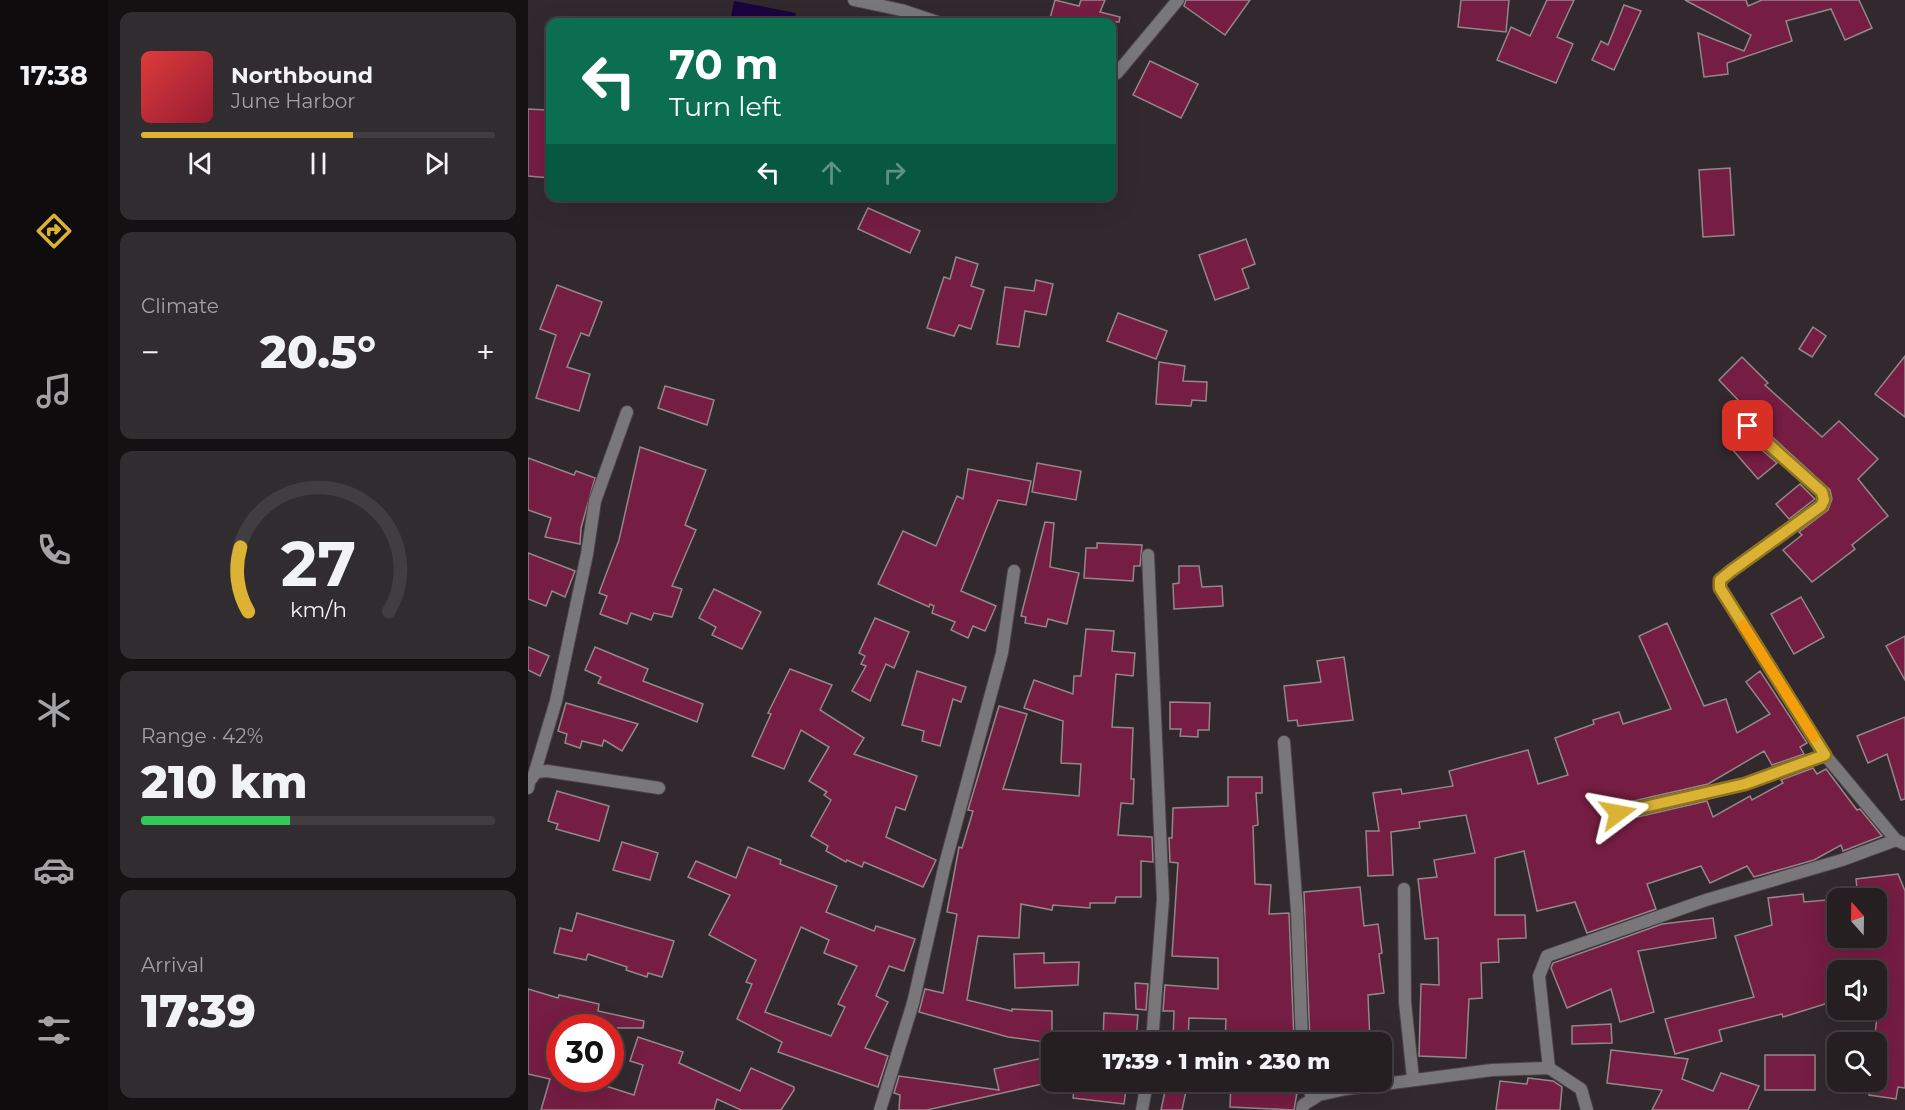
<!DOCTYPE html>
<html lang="en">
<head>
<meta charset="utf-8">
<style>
  :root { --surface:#251f22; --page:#312c2f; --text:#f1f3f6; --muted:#a3a2a5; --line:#423d40; --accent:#dbb233 }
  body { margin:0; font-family:Montserrat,sans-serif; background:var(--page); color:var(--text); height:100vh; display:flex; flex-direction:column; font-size:22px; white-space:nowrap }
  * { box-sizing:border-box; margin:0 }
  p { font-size:20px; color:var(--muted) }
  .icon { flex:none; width:33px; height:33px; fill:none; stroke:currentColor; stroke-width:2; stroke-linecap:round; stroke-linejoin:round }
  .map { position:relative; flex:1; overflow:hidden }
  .panel { display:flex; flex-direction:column; gap:12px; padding:12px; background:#141113; width:420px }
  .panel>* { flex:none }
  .top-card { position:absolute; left:18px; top:18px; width:570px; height:183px; border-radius:12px; box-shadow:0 6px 24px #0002,0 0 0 2px var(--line); background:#0b6e4f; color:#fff; overflow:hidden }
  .needle { width:39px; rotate:340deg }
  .fabs { position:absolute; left:1299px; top:888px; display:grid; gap:12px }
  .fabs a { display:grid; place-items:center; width:60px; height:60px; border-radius:12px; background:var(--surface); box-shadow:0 6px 24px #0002,0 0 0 2px var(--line); font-size:30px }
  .speed { position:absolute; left:18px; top:1014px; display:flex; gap:12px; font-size:30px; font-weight:700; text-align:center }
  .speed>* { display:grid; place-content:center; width:78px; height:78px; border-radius:50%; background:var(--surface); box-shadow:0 6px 24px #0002,0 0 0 2px var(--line); line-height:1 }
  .speed .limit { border:9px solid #d22; background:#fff; color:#111 }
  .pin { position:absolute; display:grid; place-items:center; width:51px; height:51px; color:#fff; margin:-26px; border-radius:12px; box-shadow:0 3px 9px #0006 }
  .me { position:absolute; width:66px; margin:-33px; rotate:77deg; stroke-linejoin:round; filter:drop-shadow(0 0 4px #0008) }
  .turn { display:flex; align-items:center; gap:21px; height:126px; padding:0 24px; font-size:27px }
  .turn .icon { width:78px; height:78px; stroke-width:2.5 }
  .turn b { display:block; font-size:42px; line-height:51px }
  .lanes { display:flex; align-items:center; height:57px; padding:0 24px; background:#0003; justify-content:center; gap:30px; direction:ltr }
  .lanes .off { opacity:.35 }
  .big { font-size:45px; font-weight:800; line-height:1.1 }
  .panel .tile { flex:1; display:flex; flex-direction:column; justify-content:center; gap:9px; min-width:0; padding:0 21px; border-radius:12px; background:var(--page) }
  .panel .dial { align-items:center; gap:0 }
  .dial svg { height:156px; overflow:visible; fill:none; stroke:var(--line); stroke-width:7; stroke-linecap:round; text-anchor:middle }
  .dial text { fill:var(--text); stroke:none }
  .song { display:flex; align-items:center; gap:18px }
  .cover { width:72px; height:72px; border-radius:9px; background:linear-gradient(135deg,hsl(0 70% 55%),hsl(350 70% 35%)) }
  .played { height:6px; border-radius:3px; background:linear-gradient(90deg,var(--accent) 60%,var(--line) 60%) }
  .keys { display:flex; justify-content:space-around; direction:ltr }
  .heat { display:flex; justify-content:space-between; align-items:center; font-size:33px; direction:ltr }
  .charge { height:9px; border-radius:4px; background:linear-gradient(90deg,#34c759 42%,var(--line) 0) }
  .trip { position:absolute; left:513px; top:1032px; width:351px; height:60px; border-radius:12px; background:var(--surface); box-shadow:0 6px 24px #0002,0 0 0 2px var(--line); font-weight:800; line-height:60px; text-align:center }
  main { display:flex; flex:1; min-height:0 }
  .tab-bar { display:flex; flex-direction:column; width:108px; justify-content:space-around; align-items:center; background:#0f0c0e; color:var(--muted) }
  .tab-bar .icon { width:42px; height:42px }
  .tab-bar .active { color:var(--accent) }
  .tab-bar b { font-size:27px; color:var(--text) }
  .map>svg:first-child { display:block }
  .water { fill:#19043e }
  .building { fill:#751d42; stroke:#93878a; stroke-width:1.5; fill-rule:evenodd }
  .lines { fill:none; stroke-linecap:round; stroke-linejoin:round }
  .minor-casing { stroke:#4c4449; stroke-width:14 }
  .minor { stroke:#7a777b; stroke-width:12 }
  .route-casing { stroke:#8e7421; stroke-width:15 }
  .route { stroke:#dbb233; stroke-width:10 }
  .slow { stroke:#f59e0b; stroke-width:10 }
</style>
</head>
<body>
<main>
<nav class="tab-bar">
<b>17:38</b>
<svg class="icon active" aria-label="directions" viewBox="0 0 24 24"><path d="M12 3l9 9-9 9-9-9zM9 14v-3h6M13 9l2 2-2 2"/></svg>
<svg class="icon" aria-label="music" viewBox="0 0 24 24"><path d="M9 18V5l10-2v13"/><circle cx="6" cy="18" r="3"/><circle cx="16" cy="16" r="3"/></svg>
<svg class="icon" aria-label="phone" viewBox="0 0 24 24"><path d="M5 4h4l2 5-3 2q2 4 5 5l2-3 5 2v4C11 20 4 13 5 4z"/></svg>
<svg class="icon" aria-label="climate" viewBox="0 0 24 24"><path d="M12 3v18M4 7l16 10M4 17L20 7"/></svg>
<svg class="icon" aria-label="car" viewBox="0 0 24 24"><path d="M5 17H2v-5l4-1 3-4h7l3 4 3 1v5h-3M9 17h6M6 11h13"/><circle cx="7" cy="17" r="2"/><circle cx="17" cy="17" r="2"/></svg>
<svg class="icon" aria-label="filters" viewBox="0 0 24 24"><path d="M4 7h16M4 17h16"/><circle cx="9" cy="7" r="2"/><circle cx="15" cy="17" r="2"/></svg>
</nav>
<section class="panel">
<div class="tile">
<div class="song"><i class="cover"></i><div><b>Northbound</b><p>June Harbor</p></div></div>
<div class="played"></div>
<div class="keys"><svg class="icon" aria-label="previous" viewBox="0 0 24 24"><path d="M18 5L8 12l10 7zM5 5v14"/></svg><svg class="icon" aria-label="pause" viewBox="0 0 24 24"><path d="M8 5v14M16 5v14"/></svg><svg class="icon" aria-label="next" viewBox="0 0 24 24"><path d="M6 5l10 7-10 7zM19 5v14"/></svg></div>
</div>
<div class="tile"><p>Climate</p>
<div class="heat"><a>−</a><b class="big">20.5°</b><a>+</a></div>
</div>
<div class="tile dial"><svg viewBox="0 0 100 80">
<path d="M14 69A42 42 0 1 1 86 69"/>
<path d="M14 69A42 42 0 0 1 10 36" stroke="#dbb233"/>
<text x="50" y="56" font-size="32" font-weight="700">27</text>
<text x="50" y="72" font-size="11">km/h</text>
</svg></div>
<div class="tile"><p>Range · 42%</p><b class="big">210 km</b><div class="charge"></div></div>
<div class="tile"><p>Arrival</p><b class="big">17:39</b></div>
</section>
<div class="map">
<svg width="1377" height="1110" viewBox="0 0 1377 1110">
  <rect width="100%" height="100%" fill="#31292e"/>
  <!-- water -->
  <path class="water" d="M206 1 268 13 266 22H202Z"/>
  <!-- building -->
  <g class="building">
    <path d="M527 0 551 6 553 0H577L572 12 592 17 591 22H521Z"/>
    <path d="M658 0H722L697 35 656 6Z"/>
    <path d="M933 0H981L978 32 930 27Z"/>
    <path d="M1019 0H1046L1029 37 1045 44 1028 83 969 60 983 27 1002 36Z"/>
    <path d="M1157 0H1218L1220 6 1234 0H1331L1344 28 1317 40 1303 9 1258 21 1264 41 1199 63 1200 74 1176 77 1170 33 1216 51 1223 35Z"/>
    <path d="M1096 5 1113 11 1086 70 1064 60 1073 41 1080 45Z"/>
    <path d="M622 61 670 84 653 118 605 95Z"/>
    <path d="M0 109 19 110 18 138 22 139V178L0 176Z"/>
    <path d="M1202 168 1206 235 1175 237 1171 170Z"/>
    <path d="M340 208 392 231 382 253 330 229Z"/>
    <path d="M718 239 727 264 714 269 721 288 687 300 671 255Z"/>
    <path d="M428 257 450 264 443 286 456 290 443 329 431 325 426 336 399 328 416 277 422 279Z"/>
    <path d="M508 280 525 284 518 315 497 311 491 347 469 344 477 287 506 291Z"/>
    <path d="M29 285 74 302 61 336 53 333 39 367 62 374 51 411 8 398 28 335 12 329Z"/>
    <path d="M590 313 639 331 628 359 579 341Z"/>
    <path d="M1285 327 1298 336 1284 357 1271 349Z"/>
    <path d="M1377 356V417L1347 394Z"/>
    <path d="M1214 357 1240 383 1237 385 1294 437 1311 421 1350 459 1330 479 1360 516 1324 545 1327 549 1284 582 1255 550 1274 535 1271 532 1300 510 1304 499 1302 490 1228 422 1230 421 1191 380Z"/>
    <path d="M631 362 657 366 655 381 679 382 678 401 664 400 663 406 628 404Z"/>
    <path d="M137 386 186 400 179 425 130 408Z"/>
    <path d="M1219 437 1249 463 1230 479 1204 449Z"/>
    <path d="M112 447 178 470 157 525 168 530 144 586 154 589 144 617 126 613 123 620 103 613 99 624 72 614 79 596 71 593 91 540Z"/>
    <path d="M0 458 46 475 48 471 67 478 53 528 52 544 17 537 23 518 0 510Z"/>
    <path d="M509 463 553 471 548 500 504 492Z"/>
    <path d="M440 469 503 481 498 505 470 500 433 591 468 606 457 631 445 626 440 638 423 630 427 622 404 613 406 606 402 604 401 607 350 584 375 531 408 546 429 496 435 499Z"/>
    <path d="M1272 484 1287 499 1261 519 1248 504Z"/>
    <path d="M517 522 526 523 522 567 551 573 539 624 520 619 518 627 497 623 498 617 493 616Z"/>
    <path d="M569 543 614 545 612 566H606L605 581 556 578 558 548H569Z"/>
    <path d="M0 553 47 571 37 597 24 591 18 606 0 599Z"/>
    <path d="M651 566H671L674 587 694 586 695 606 646 609 645 584 651 583Z"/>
    <path d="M186 589 233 612 214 649 184 635 188 627 171 618Z"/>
    <path d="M1273 597 1296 637 1266 654 1243 614Z"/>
    <path d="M347 618 381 632 366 668 358 664 342 701 324 691 338 666 333 664 337 656 331 653Z"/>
    <path d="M1139 623 1176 706 1198 699 1209 733 1242 714 1218 682 1232 671 1279 743 1272 747 1276 754 1244 765 1236 751 1180 784 1088 805 1082 811 1084 819 1092 821 1179 801 1185 817 1222 796 1224 800 1255 783 1253 780 1285 768 1289 774 1298 769 1329 810 1332 809 1354 836 1315 851 1313 845 1286 860 1226 877 1219 866 1182 883 1173 866 1119 884 1128 909 1059 933 1047 902 1009 911 996 851 967 858V915H997L998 938 970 939 971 962 953 963 954 998 941 999 938 1058 891 1056 893 984 911 985 910 938 897 939 890 879 909 877 906 860 947 853 938 815 891 822 892 828 863 832 865 875 840 876 838 831H851L845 793 873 789 874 794 925 786 921 771 1000 750 1010 784 1040 775 1027 738 1066 724 1065 720 1091 712 1095 724 1143 709 1111 636Z"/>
    <path d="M558 629 586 631 584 651 607 653 605 676 588 674 584 727 605 728 603 779H606L605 804 593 803 590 835 624 837 625 862 613 861V897H588L587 903H562V908L525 905 524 910 493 904 491 938 450 936 439 1000 484 1011V1009L524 1011V1043L480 1037 391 1012 397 989 415 993 429 914 419 912 431 847 434 848 445 811 440 810 471 706 499 714 475 789 551 796 553 764 533 763 535 721 496 708 506 680 545 694 546 676H553Z"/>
    <path d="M1377 636V680L1358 646Z"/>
    <path d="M0 647 21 656 12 676 0 670Z"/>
    <path d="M67 647 120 669 115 681 175 704 169 722 70 683 73 677 57 670Z"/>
    <path d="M816 657 825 720 770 726 769 720 760 721 756 686 793 682 789 661Z"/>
    <path d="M262 669 304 685 292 710 336 738 326 754 389 776 377 810 368 807 358 837 408 860 395 887 336 862 334 867 319 860 318 862 298 851 300 846 283 836 303 800 296 795 299 792 281 781 301 747 273 730 256 769 224 756 243 714 240 713Z"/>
    <path d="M389 671 438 687 433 702 425 699 412 746 394 741 396 731 374 725Z"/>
    <path d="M642 702 682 703 681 730H670V737L652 736 653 729H642Z"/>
    <path d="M38 703 110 724 94 751 76 740 74 746 54 741 52 748 37 743 39 734 30 731Z"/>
    <path d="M1377 717V799L1373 800 1359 754 1340 763 1329 736Z"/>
    <path d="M700 777H734V793H728L730 825 725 826 727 884 743 885 741 914 761 913 766 1042H697L698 1019 661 1018 660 1042H645L646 1011H635L637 985 690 989V958L644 956 650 863 642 862 641 838H644L645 808 700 806Z"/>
    <path d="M29 791 81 806 71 841 28 829 30 824 20 821Z"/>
    <path d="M94 842 130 853 122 880 85 870Z"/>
    <path d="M220 847 253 860 252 864 309 886 298 912 346 931 348 926 387 939 376 971 361 966 348 996 360 1002 337 1048 360 1056 350 1087 250 1052 254 1042 209 1019 224 984 218 982 228 960 181 935 202 895 160 877 168 861 208 878ZM273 927 301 940 296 953 329 966 310 1004 317 1007 303 1036 237 1012Z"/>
    <path d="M1370 874 1377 891V1088L1370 1087 1368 1099 1341 1095 1342 1082H1348V1042H1346L1351 1001H1348V970H1310V1000L1255 1017 1254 1014 1191 1030 1194 1041 1147 1054 1137 1019 1226 997 1207 936 1244 925 1240 898 1275 894 1276 902 1310 899V938H1348V898H1330L1328 879Z"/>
    <path d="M832 887 836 926 850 924 854 953 851 954 856 993 840 995 842 1042H782L776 892Z"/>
    <path d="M49 913 146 941 134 977 120 973 119 977 98 970 99 967 60 954 58 960 26 953 32 928 44 931Z"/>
    <path d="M1185 918 1188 938 1110 951 1126 1012 1092 1022 1083 989 1039 1008 1023 968 1025 963 1134 924Z"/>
    <path d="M516 953V963L551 962 550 985 487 988 486 954Z"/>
    <path d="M607 983 620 984 618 1010 608 1009Z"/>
    <path d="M0 989 30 998 31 995 71 1004 70 1011 116 1021 115 1028H32V1078H53L106 1095 115 1065 102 1061 110 1037 155 1052 151 1063 212 1091 223 1068 266 1087V1090L253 1110H213L189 1099 186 1110H13L22 1079 0 1074Z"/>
    <path d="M576 1013 610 1015 608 1042H575Z"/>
    <path d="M1083 1024 1084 1043 1044 1044V1026Z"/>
    <path d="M1083 1050 1160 1059 1154 1079 1185 1091 1193 1073 1231 1086 1220 1110H1124L1134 1090 1079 1083Z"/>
    <rect x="1237" y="1055" width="50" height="35"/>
    <path d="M524 1056V1085L514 1084 399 1110H371L372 1095 366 1093 371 1076 471 1090 466 1069Z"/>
    <path d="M1000 1078 1025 1081 1034 1087 1032 1110H968L972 1081 999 1084Z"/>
    <path d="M547 1082H599L596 1104 545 1098Z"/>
    <path d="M639 1082H660L654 1110H633Z"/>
    <path d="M703 1082H763V1086L770 1087 766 1110 702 1107Z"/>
  </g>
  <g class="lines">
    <!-- minor casing -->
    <g class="minor-casing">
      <g id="minor">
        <path d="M326 0 373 10 409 22"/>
        <path d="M584 75 589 73 650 0"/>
        <path d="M1220 426 1294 492 1296 500 1293 506 1203 571 1192 580V588L1297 755"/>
        <path d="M620 555 635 899 624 1042"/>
        <path d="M756 742 769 910 774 1042"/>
        <path d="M6 775 28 701 59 554 67 501 99 412"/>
        <path d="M0 788 1 782 8 772 19 771 131 788"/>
        <path d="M1090 813 1217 784 1297 755 1368 840"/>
        <path d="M876 889 877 1002 885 1079"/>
        <path d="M1021 1068 1011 976 1019 956 1178 900 1314 860 1368 840 1377 844"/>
        <path d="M778 1082 785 1099"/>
        <path d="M352 1110 385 1003 417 864 474 653 486 571"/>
        <path d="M614 1110 619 1082"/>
        <path d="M774 1110 775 1105 791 1095 818 1089 964 1070 1021 1068 1053 1089 1059 1110"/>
      </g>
    </g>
    <!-- minor -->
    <use href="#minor" class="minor"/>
  </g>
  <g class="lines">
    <!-- route casing -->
    <g class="route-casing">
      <path id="route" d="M1090 813 1217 784 1297 755 1192 588V580L1203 571 1293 506 1296 500 1294 492 1220 426"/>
    </g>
    <!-- route -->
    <use href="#route" class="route"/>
    <!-- slow -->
    <path class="slow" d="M1215 625 1286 737"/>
  </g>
</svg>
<div class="fabs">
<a><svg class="needle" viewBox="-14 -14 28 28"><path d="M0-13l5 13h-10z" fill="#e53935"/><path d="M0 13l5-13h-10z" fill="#a3a2a5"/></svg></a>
<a><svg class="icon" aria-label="sound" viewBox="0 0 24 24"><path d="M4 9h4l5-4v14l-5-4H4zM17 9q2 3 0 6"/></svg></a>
<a><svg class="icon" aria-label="search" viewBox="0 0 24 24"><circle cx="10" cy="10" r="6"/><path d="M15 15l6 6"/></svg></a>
</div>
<div class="speed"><div class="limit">30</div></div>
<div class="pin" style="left:1220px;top:426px;background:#d93025"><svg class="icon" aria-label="arrive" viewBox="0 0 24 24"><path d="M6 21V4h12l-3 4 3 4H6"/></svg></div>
<svg class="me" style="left:1090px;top:813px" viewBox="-20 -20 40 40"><path d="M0-17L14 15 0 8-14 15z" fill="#dbb233" stroke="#fff" stroke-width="4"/></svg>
<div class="trip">17:39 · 1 min · 230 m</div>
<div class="top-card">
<div class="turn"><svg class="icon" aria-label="left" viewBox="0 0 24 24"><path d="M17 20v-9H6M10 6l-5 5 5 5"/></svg><div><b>70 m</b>Turn left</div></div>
<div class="lanes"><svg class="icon" aria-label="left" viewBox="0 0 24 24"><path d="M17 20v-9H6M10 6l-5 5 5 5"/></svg><svg class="icon off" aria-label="ahead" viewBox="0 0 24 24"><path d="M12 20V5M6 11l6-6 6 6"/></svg><svg class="icon off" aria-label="right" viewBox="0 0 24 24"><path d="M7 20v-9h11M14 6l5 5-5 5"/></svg></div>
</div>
</div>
</main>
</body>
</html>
